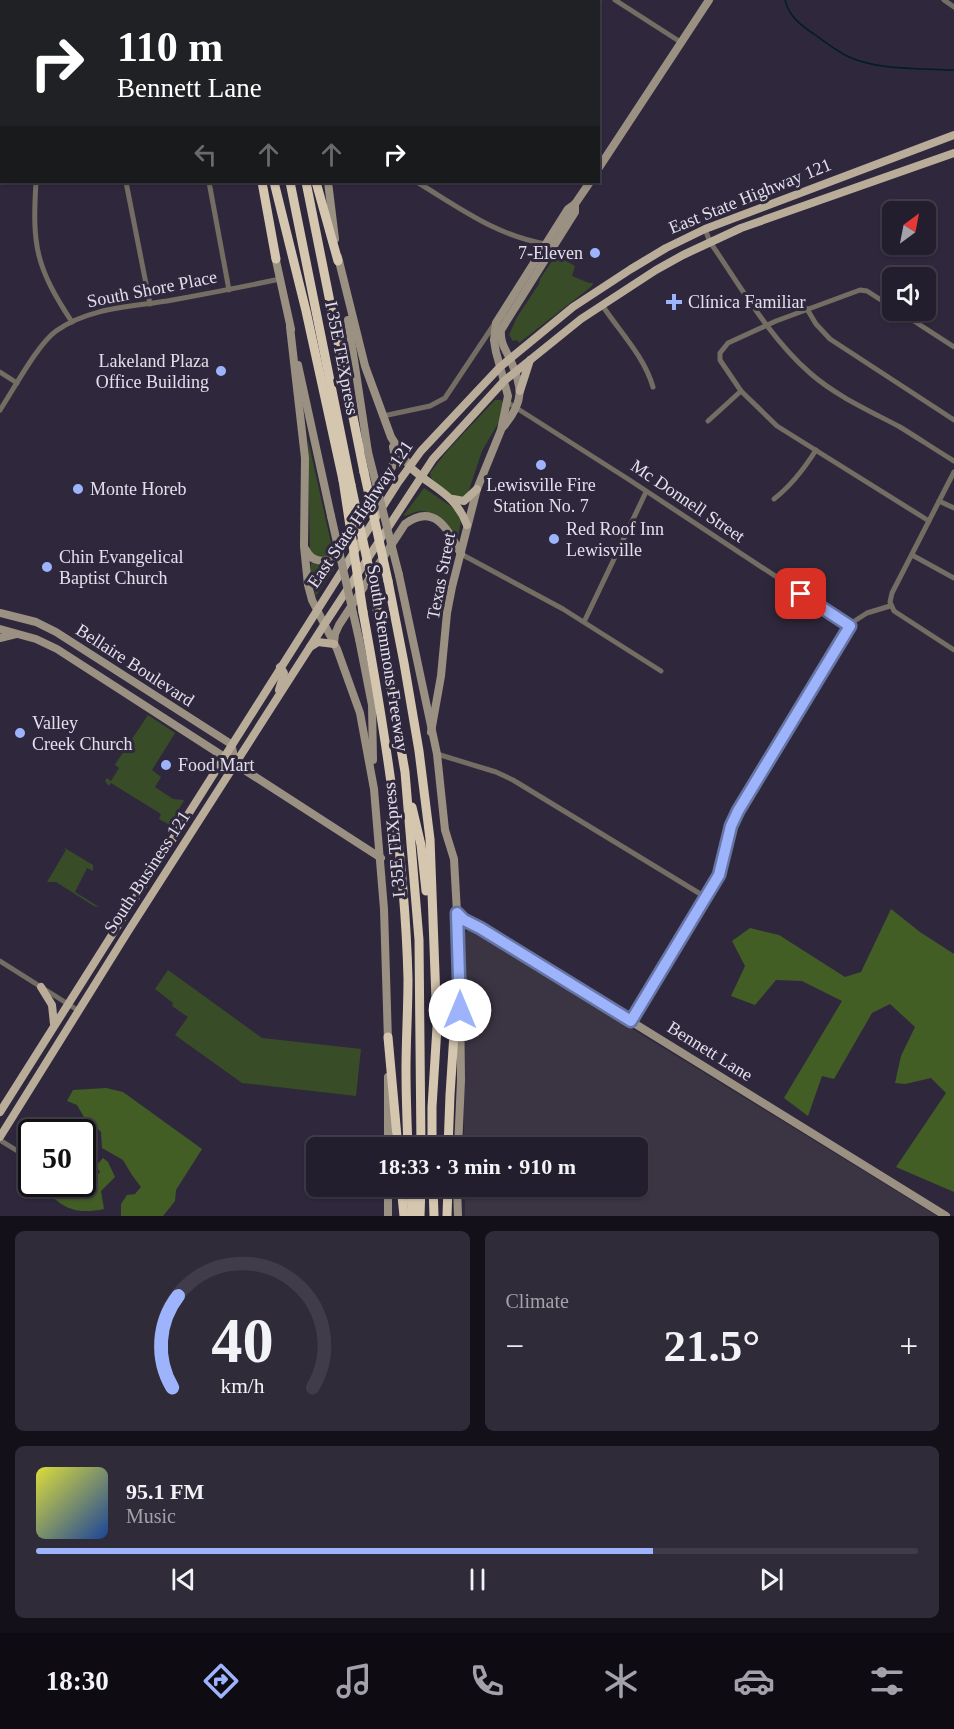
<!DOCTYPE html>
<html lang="en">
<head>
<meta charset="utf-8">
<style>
  :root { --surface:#231e2d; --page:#2f2b39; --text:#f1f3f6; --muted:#a3a2aa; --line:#403c49; --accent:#9db4fd }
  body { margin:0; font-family:Georgia,serif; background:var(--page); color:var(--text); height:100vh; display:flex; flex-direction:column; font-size:22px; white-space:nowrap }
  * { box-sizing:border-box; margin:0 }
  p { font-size:20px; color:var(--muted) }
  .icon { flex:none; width:33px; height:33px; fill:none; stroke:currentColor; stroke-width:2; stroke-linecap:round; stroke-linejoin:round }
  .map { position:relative; height:1216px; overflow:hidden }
  .side { display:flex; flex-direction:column; gap:15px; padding:15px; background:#131019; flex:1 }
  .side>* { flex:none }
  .banner { position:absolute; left:0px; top:0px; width:600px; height:183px; box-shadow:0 2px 4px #0004,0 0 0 2px var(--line); background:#202124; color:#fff; overflow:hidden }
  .needle { width:39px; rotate:32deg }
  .buttons { position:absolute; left:882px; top:201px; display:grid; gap:12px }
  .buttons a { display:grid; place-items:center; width:54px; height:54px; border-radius:9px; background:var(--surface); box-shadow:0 2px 4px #0004,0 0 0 2px var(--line); font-size:30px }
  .speed { position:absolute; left:18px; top:1119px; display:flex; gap:12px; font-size:30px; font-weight:700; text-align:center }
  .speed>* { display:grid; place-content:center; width:78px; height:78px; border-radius:50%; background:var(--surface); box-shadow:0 2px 4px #0004,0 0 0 2px var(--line); line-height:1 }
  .speed .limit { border:3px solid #111; border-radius:9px; background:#fff; color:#111 }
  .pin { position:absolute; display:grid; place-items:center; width:51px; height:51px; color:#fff; margin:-26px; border-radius:12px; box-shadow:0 3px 9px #0006 }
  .me { position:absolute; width:66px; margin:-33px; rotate:0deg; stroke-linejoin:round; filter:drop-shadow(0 0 4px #0008) }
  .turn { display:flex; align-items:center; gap:21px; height:126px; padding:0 18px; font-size:27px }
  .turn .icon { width:78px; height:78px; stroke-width:2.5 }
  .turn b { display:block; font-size:42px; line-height:51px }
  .lanes { display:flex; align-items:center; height:57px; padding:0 18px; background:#0003; justify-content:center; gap:30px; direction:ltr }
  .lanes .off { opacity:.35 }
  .big { font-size:45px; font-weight:800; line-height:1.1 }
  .side .widget { flex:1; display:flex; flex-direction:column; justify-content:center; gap:9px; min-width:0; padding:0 21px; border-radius:9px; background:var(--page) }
  .side .dial { align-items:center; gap:0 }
  .dial svg { height:156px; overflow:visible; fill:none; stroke:var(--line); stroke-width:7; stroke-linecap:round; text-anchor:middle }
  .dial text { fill:var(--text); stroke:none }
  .song { display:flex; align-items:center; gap:18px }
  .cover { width:72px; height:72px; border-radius:9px; background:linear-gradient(135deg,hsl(60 70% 55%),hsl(220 70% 35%)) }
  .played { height:6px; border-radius:3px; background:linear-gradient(90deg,var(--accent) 70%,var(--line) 70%) }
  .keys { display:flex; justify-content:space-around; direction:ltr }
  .heat { display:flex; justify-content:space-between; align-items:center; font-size:33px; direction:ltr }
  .side .tiles { flex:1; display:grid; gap:15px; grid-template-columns:1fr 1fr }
  .widget:last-child { grid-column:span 2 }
  .trip { position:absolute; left:306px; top:1137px; width:342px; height:60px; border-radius:9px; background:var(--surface); box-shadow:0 2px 4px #0004,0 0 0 2px var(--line); font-weight:800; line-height:60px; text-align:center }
  .dock { display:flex; height:96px; justify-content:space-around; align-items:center; background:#0e0c12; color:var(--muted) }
  .dock .icon { width:42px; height:42px }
  .dock .active { color:var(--accent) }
  .dock b { font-size:27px; color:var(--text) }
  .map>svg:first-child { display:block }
  .industrial { fill:#3b3443 }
  .green { fill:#394c28 }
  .forest { fill:#425e25 }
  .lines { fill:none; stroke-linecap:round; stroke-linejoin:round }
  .stream { stroke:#021d24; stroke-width:1.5 }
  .street { stroke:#736d63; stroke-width:5 }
  .secondary { stroke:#9b9182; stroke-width:8 }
  .primary { stroke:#b9ad9a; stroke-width:8 }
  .highway { stroke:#d5c7af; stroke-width:9 }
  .secondary-bridge { stroke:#9b9182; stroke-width:8 }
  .highway-bridge { stroke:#d5c7af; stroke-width:9 }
  .route-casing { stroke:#6675a4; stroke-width:15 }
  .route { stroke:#9db4fd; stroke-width:10 }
  .poi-dot { fill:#9db4fd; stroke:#2f283c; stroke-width:2 }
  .labels { text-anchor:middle; stroke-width:6; stroke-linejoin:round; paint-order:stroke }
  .street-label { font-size:18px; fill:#e3dfec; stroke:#2f283c }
  .poi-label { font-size:18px; fill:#e3dfec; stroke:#2f283c; text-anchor:start }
</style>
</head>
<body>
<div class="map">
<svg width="954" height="1216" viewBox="0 0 954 1216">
  <rect width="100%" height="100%" fill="#2f283c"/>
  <!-- industrial -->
  <path class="industrial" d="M466 931H473L937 1216H465V1187L638 1186V1148L464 1147 463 936Z"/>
  <!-- green -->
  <g class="green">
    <path d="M557 256 575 266 572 276 589 283H593L592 286 519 343 517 340 513 341 509 335 517 317 539 284 540 279 554 258Z"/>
    <path d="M495 400H501L504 403 500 420 482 451 467 496C464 497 461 499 458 498 447 498 431 483 430 473L447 451Z"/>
    <path d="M308 440 333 552C324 560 319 559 310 553Z"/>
    <path d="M424 488 455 509 461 521 457 542C449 529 438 512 421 511 415 511 409 516 403 516Z"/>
    <path d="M311 563 325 566 331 563 334 569 316 596 311 575Z"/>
    <path d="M148 715 175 733 152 770 161 777 155 787 173 799 184 800 170 825 159 819 161 814 111 783 109 786 105 781 107 778 111 781 119 768 115 765 116 763Z"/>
    <path d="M63 847 93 865V871L87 868 75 892 99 907 94 906 56 882H47L66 850Z"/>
    <path d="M168 970 262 1038 361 1049 356 1096 242 1083 175 1035 188 1017 172 1006 173 1003 155 989Z"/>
  </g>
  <!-- forest -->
  <g class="forest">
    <path d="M891 909 920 932 954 954V1192L896 1167 946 1093 931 1078 905 1084 895 1083 901 1056 915 1027 890 1004 872 1013 834 1079 822 1076 808 1116 784 1098 842 1001 802 981 776 980 755 1005 731 996 745 966 732 941 750 928 779 935 845 977 861 972Z"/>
    <path d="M106 1088 123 1092 202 1149 176 1190 175 1201 163 1216H121V1204L127 1195 135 1194 141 1187 132 1175 123 1160 102 1148 101 1132 92 1123 88 1124 77 1105 67 1101 73 1090Z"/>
    <path d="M103 1158 108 1162 115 1177 101 1191 104 1209C75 1215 59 1208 42 1184H61L83 1195 90 1192 88 1185 100 1172 96 1166Z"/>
  </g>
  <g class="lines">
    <!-- stream -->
    <path class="stream" d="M785 0C789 16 800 25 814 34 825 42 836 51 849 57 881 71 920 68 954 70"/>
    <!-- street -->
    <g class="street">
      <path d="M174 0V2"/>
      <path d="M615 0 682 43"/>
      <path d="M944 0 954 7"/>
      <path d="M64 2 69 0"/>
      <path d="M322 2 323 0"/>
      <path d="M0 7H2"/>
      <path d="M0 92H2"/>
      <path d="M36 182C32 247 36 267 72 322"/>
      <path d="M126 182 150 304"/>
      <path d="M209 182 229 290"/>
      <path d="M417 182C458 207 497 236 546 244"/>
      <path d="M705 229 710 242C741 287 769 337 810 373 836 396 870 411 900 427 918 438 936 450 954 461"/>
      <path d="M602 305C620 332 644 356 653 387"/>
      <path d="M892 307 867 291 860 290 776 321 728 343 720 353V360L741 391 777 426 929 521"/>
      <path d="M807 309 816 324 830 339 954 420"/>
      <path d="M897 310 954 347"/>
      <path d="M0 372 17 383"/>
      <path d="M507 402 628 479 851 626"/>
      <path d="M0 410C14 389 37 345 56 331 88 308 129 307 167 301 205 294 242 287 280 279"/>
      <path d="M383 416 430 406 445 398 501 314 508 318"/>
      <path d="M708 421 741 391"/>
      <path d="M954 472 892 593 890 602 894 611 954 650"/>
      <path d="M774 499C792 485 804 469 816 450"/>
      <path d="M939 501 954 508"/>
      <path d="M461 554 563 609 661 671"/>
      <path d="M912 555 954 578"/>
      <path d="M584 622 646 492"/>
      <path d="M437 754 496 772 513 780 707 898"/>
      <path d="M0 961 79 1011"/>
      <path d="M631 1021 719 875 731 826 738 811 840 642 853 622 867 613 890 606"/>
      <path d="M0 1140 32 1160"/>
    </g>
    <!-- secondary -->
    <g class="secondary">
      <path d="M220 0V2"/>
      <path d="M295 0V2"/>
      <path d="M598 169 709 0"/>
      <path d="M328 182 335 239"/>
      <path d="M275 256 291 329"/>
      <path d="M338 257 365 366 391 437 410 467"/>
      <path d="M348 320 368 452"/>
      <path d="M290 327 305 458 304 546 308 585 312 600 337 649 360 713 374 789 384 909 388 1041"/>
      <path d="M298 365 331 516"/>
      <path d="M503 427C525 401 523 387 509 357 504 347 500 341 501 330L575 212V204"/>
      <path d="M306 550C312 563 325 563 336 556L361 519 392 467 395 457 393 447"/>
      <path d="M399 575 437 754 445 830 454 859 460 967"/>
      <path d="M0 613 36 622 56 632 231 744 236 764"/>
      <path d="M0 629 36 639 57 649 381 858"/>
      <path d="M0 638 16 634"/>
      <path d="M359 639 372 705 373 760"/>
      <path d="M334 643 335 634 339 625 405 524C435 502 448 530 461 554"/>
      <path d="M431 732 441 676 447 613 452 587 477 489 501 430 508 396 496 352 494 340 496 323 568 209 575 204 590 182"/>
      <path d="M457 913 464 920 480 928 946 1216"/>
      <path d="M388 1148V1077"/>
      <path d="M458 1148 461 1080 460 997"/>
      <path d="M457 1186 458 1216"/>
      <path d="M388 1216V1186"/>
    </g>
    <!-- primary -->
    <g class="primary">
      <path d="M520 391 530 360"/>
      <path d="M410 467C433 489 455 493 467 525"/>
      <path d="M453 499 464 501 477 489"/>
      <path d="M310 647 318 642 334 644"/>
      <path d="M279 690 284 673 280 667"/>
      <path d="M41 987 52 1005 54 1024"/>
      <path d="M0 1112 397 484 421 451 500 367 573 307 631 269 666 248 705 229 954 135"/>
      <path d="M0 1137 127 933 324 625 433 459 504 381 581 319 656 270 683 255 741 228 954 153"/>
    </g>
    <!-- highway -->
    <g class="highway">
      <path d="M240 0V2"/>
      <path d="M253 0V2"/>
      <path d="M269 0 270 2"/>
      <path d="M262 182 276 259"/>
      <path d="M274 182 306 311 343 480"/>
      <path d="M290 182 351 485"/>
      <path d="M306 182 364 472"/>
      <path d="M316 182 338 261"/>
      <path d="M388 581 404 663 419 751 430 839 437 1027 432 1107V1148"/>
      <path d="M375 597 405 772 419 940 421 1148"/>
      <path d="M363 612C385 731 405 858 408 979 408 1009 406 1040 406 1070 406 1096 407 1122 408 1148"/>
      <path d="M412 807 421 845 426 891"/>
      <path d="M388 1037 398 1148"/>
      <path d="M448 1148 450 1095 458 972 460 962"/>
      <path d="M401 1186 404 1216"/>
      <path d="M411 1186 412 1216"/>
      <path d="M433 1186 434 1216"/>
      <path d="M420 1216 421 1186"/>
      <path d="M447 1216 448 1186"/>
    </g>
    <!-- secondary-bridge -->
    <g class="secondary-bridge">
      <path d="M368 452 399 575"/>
      <path d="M331 516 359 639"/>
    </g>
    <!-- highway-bridge -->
    <g class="highway-bridge">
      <path d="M364 472 388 581"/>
      <path d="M343 480 363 612"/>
      <path d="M351 485 375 597"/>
    </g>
  </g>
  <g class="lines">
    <!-- route casing -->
    <g class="route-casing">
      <path id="route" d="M460 1010 457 913 464 920 480 928 631 1021 719 875 731 826 738 811 850 626 801 594"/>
    </g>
    <!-- route -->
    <use href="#route" class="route"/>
  </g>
  <!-- markers -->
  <g class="poi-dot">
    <circle cx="595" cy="253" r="6"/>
    <path d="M671 293h6v6h6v6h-6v6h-6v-6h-6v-6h6z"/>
    <circle cx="221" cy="371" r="6"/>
    <circle cx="541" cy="465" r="6"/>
    <circle cx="78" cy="489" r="6"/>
    <circle cx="554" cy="539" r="6"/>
    <circle cx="47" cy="567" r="6"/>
    <circle cx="20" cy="733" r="6"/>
    <circle cx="166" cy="765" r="6"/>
  </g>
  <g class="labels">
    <!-- street labels -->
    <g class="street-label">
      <text transform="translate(750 196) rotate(-22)" y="6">East State Highway 121</text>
      <text transform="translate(152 289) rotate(-11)" y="6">South Shore Place</text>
      <text transform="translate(342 358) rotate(79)" y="6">I 35E TEXpress</text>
      <text transform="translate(688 501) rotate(34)" y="6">Mc Donnell Street</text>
      <text transform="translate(360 514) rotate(-56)" y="6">East State Highway 121</text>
      <text transform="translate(441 576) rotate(-79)" y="6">Texas Street</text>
      <text transform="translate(388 658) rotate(81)" y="6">South Stemmons Freeway</text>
      <text transform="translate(135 665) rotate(33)" y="6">Bellaire Boulevard</text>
      <text transform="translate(394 840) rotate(-95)" y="6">I 35E TEXpress</text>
      <text transform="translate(147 872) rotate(-57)" y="6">South Business 121</text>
      <text transform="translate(710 1051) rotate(32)" y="6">Bennett Lane</text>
    </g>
    <!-- poi labels -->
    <g class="poi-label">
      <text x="583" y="259" text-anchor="end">7-Eleven</text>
      <text x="688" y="308">Clínica Familiar</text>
      <text x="209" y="367" text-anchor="end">Lakeland Plaza<tspan x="209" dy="21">Office Building</tspan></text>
      <text x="541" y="491" text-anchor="middle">Lewisville Fire<tspan x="541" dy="21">Station No. 7</tspan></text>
      <text x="90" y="495">Monte Horeb</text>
      <text x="566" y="535">Red Roof Inn<tspan x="566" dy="21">Lewisville</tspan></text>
      <text x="59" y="563">Chin Evangelical<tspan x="59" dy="21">Baptist Church</tspan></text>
      <text x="32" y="729">Valley<tspan x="32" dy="21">Creek Church</tspan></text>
      <text x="178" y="771">Food Mart</text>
    </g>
  </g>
</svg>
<div class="buttons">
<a><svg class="needle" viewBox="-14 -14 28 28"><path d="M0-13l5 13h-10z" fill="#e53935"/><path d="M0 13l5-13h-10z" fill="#a3a2aa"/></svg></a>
<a><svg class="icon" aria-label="sound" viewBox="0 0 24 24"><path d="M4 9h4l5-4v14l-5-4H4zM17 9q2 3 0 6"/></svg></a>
</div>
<div class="speed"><div class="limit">50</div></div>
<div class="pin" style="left:801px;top:594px;background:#d93025"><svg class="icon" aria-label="arrive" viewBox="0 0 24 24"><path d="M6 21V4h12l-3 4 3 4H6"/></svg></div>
<svg class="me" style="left:460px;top:1010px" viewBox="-20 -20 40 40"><circle r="19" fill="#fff"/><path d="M0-13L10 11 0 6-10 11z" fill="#9db4fd"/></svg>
<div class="trip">18:33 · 3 min · 910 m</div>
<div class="banner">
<div class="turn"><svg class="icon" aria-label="right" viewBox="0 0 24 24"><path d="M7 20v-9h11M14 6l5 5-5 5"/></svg><div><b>110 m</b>Bennett Lane</div></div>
<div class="lanes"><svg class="icon off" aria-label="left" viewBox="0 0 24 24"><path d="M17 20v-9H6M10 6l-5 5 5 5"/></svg><svg class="icon off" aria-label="ahead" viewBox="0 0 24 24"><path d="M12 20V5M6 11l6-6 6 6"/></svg><svg class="icon off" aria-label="ahead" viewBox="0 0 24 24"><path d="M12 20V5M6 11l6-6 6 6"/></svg><svg class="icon" aria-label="right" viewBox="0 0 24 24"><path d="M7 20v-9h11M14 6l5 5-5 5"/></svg></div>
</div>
</div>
<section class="side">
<div class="tiles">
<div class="widget dial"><svg viewBox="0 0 100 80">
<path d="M14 69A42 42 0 1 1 86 69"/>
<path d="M14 69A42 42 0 0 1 17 22" stroke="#9db4fd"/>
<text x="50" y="56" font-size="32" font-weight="700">40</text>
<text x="50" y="72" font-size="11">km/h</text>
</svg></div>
<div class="widget"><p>Climate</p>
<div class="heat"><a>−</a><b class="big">21.5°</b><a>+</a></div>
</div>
<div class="widget">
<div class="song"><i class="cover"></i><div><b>95.1 FM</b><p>Music</p></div></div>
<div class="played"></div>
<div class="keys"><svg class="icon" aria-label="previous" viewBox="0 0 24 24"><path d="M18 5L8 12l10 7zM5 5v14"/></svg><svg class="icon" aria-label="pause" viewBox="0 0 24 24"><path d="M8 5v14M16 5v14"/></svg><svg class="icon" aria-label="next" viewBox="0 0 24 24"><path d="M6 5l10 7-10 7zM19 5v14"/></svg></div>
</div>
</div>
</section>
<nav class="dock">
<b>18:30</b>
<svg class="icon active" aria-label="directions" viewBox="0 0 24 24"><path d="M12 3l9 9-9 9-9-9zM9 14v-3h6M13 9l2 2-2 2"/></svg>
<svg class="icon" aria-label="music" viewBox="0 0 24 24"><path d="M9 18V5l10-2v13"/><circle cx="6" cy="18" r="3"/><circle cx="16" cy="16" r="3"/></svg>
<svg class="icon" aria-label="phone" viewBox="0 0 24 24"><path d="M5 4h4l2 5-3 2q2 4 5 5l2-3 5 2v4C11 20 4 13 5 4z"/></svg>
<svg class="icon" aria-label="climate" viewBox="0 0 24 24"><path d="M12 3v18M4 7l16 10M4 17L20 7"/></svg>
<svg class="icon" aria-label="car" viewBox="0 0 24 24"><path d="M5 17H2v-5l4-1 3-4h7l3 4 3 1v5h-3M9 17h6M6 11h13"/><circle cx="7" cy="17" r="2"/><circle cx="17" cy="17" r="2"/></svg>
<svg class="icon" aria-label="filters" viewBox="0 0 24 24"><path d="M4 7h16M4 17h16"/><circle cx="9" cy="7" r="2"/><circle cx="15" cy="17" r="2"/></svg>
</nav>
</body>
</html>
